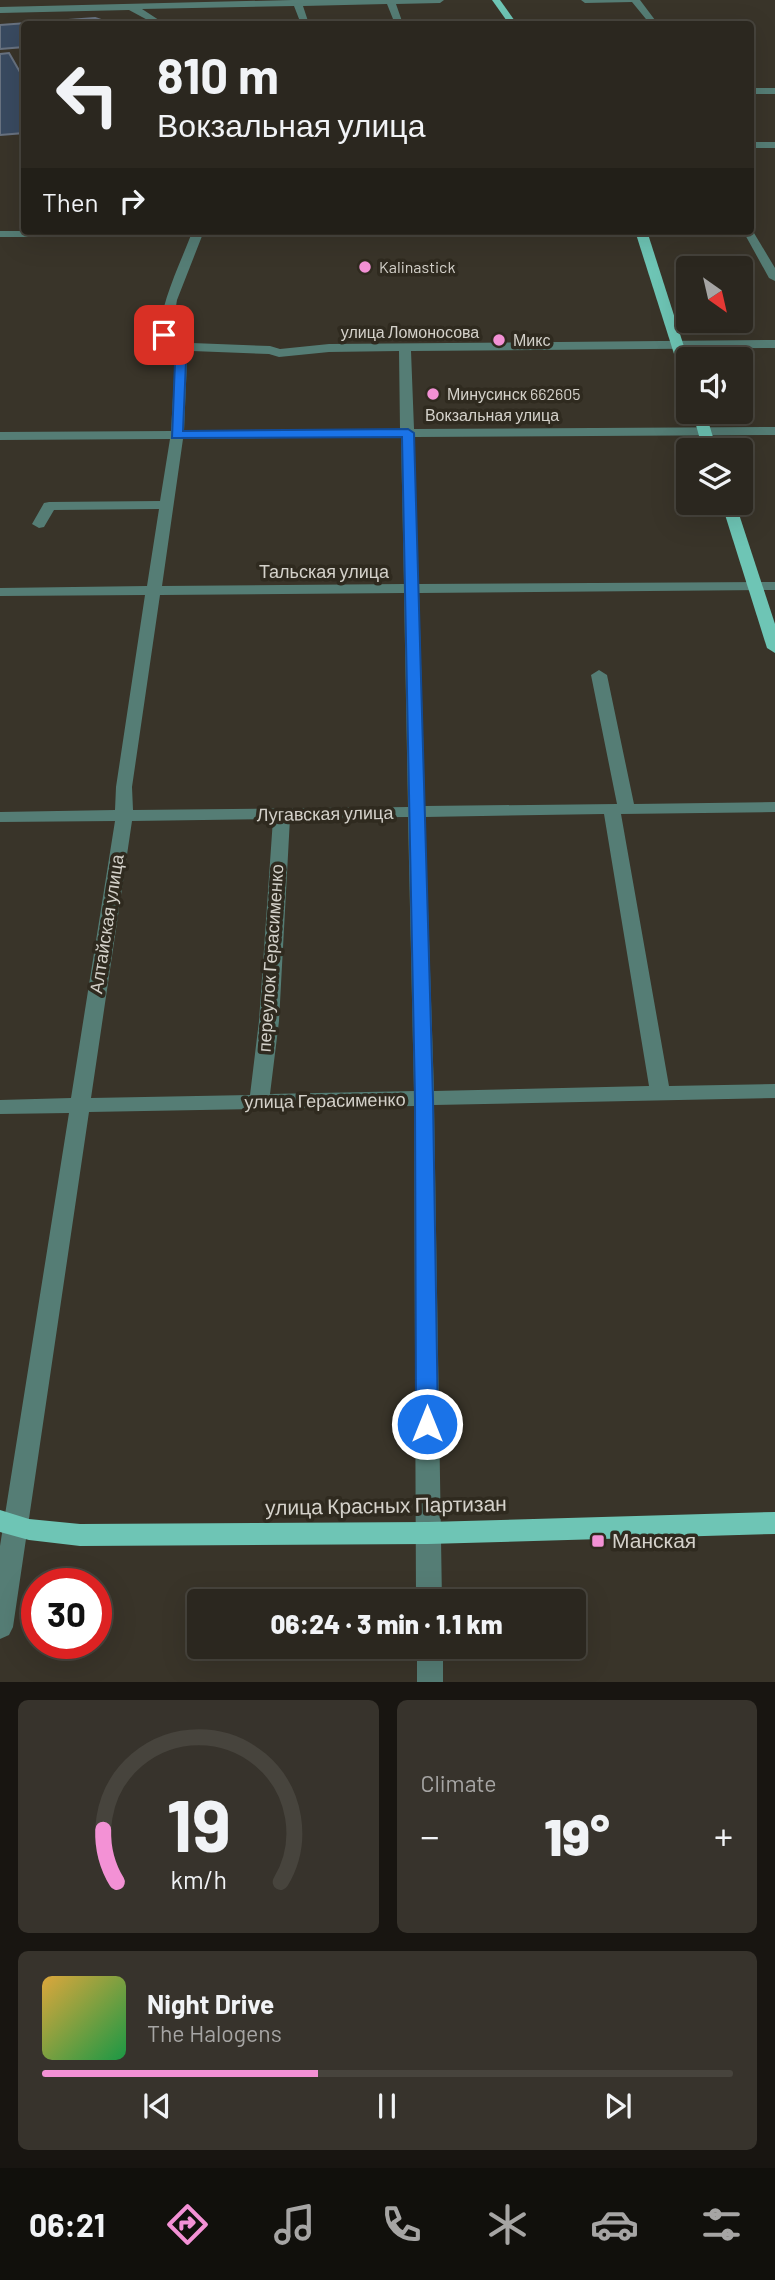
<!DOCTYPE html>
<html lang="en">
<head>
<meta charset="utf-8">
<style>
  :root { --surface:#2b271f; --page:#37332c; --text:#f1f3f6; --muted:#a6a5a4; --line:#47443d; --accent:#f391d5 }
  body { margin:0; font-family:Barlow,sans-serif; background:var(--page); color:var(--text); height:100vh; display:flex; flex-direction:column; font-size:26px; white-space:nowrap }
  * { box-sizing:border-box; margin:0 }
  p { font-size:23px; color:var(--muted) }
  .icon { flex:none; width:38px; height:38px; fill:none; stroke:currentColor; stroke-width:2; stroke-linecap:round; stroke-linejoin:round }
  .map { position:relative; height:1682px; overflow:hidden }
  .panel { display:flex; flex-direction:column; gap:18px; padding:18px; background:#181511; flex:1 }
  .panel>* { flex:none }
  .top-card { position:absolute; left:21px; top:21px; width:733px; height:214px; border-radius:7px; box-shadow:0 7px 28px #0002,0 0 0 2px var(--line); background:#2b271f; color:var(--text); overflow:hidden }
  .needle { width:46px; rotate:146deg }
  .fabs { position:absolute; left:676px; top:256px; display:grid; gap:14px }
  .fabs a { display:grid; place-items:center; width:77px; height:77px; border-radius:7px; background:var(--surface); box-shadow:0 7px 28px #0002,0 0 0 2px var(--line); font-size:35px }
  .speed { position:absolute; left:21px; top:1568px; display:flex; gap:14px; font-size:35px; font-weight:700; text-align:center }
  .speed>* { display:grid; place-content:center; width:91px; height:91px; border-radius:50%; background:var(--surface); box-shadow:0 7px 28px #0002,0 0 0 2px var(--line); line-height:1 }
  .speed .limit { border:10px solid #d22; background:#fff; color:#111 }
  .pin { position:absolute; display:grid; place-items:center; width:60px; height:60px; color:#fff; margin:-30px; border-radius:14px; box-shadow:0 4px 10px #0006 }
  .me { position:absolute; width:77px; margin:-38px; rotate:0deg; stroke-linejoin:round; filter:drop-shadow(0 0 5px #0008) }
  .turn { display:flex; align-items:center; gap:24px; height:147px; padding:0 21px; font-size:32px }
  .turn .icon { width:91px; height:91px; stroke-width:2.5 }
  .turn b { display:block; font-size:49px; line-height:60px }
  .then { display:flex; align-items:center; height:66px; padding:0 21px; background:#0003; gap:14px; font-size:26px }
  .big { font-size:52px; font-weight:800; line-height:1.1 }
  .panel .card { flex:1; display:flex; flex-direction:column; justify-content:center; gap:10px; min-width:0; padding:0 24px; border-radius:10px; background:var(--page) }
  .panel .dial { align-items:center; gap:0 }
  .dial svg { height:182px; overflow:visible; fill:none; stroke:var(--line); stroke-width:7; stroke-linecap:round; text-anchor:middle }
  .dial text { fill:var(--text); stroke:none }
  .song { display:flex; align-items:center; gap:21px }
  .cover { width:84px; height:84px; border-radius:10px; background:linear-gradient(135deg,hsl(40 70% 55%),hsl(140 70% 35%)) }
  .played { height:7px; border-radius:4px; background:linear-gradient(90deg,var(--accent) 40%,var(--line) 40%) }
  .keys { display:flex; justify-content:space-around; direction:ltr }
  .heat { display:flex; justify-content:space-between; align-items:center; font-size:38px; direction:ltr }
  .panel .tiles { flex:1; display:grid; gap:18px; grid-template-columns:1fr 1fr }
  .card:last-child { grid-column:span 2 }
  .trip { position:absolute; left:187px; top:1589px; width:399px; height:70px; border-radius:7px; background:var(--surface); box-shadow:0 7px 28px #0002,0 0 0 2px var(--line); font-weight:800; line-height:70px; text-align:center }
  .tabs { display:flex; height:112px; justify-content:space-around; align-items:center; background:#11100c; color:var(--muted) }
  .tabs .icon { width:49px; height:49px }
  .tabs .on { color:var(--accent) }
  .tabs b { font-size:32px; color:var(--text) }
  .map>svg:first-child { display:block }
  .water { fill:#394a60; stroke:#687280; stroke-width:2 }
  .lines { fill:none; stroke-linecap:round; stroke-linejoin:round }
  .minor { fill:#557d75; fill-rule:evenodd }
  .major { fill:#6ec5b5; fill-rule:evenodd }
  .route { fill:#1a73e8; stroke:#114b97; stroke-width:2 }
  .poi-dot { fill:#f391d5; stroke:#2f2a1f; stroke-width:2.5 }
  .labels { text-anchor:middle; stroke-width:7; stroke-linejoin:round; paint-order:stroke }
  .far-poi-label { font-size:16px; fill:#d4d1ca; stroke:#2f2a1f; text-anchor:start }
  .far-street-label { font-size:16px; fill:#d4d1ca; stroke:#2f2a1f }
  .street-label { font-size:18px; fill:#d4d1ca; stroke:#2f2a1f }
  .near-street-label { font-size:21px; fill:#d4d1ca; stroke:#2f2a1f }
  .near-poi-label { font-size:21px; fill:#d4d1ca; stroke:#2f2a1f; text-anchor:start }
</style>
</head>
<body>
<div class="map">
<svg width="775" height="1682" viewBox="0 0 775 1682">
  <rect width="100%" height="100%" fill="#393429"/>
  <!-- water -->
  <g class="water">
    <path d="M95 18 113 24H24V47L0 49V25Z"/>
    <path d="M9 53 24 79V133L0 135V54Z"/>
  </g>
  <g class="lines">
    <!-- minor -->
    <g class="minor">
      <path d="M444 0 440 3 396 4 403 24H395L387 4 303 6 309 24H301L294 6 142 9 165 24H155L129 10 0 13V7L292 0Z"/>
      <path d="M581 0H640L658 24H650L632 2 585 3Z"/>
      <rect x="751" y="88" width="24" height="6"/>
      <rect x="751" y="142" width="24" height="6"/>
      <path d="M751 228 775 268V281L769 278 743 231H751Z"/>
      <path d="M0 231H204L177 300 170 342 175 348 192 343 270 346 280 349 329 344 775 340V348L411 351 414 429 775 427V435L414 437 418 584 775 582V590L419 593 425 806 617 804 591 675 599 670 607 675 634 804 775 802V812L621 814 669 1086 775 1084V1098L434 1105 442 1601H416L414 1106 89 1112 13 1627 9 1635 0 1639V1546L69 1113 0 1114V1100L71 1098 115 821 0 822V812L115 810 116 787 145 595 0 596V588L147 586 159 509 54 510 44 527 39 528 32 524 44 503 49 502 160 501 170 439 0 440V432L171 431 175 362 158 343C160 304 177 271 191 235L182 237H0ZM192 351 269 354 279 357 329 352 399 351 400 429 184 431 187 361 181 354ZM401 437 404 584 162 586 183 439ZM404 593 408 807 133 810 132 787 160 595ZM604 814 649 1086 434 1091 425 817ZM408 817 414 1091 270 1094 279 1021 290 818ZM273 819 259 1021 250 1095 91 1098 132 821Z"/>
      <rect x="417" y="1647" width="26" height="35"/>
    </g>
    <!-- major -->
    <g class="major">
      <path d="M492 0H500L517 24H509Z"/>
      <path d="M635 231H647L688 359V383L682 379Z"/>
      <path d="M692 411H705L717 450H703Z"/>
      <path d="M721 502H735L775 624V653L767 648Z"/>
      <path d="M0 1510 29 1519 80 1524 428 1522 775 1512V1534L428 1544 80 1546 29 1540 0 1532Z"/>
    </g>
  </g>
  <!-- route -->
  <path class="route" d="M160 332H168L170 342 186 361 183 431 408 429 414 433 433 1099 438 1424 435 1431 427 1433 420 1431 416 1424 415 1099 402 437 172 438 175 362 159 343Z"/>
  <!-- markers -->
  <g class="poi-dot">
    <circle cx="365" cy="267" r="7"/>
    <circle cx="499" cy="340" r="7"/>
    <circle cx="433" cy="394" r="7"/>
    <rect x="591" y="1534" width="14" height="14" rx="3.5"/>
  </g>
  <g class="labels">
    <!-- far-poi labels -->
    <g class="far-poi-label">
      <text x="379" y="273">Kalinastick</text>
      <text x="513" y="346">Микс</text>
      <text x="447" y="400">Минусинск 662605</text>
    </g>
    <!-- far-street labels -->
    <g class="far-street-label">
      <text x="410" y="338">улица Ломоносова</text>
      <text x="492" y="421">Вокзальная улица</text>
    </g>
    <!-- street labels -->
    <g class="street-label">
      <text x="324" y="578">Тальская улица</text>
      <text transform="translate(325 814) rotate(-1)" y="6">Лугавская улица</text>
      <text transform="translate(107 924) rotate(-81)" y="6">Алтайская улица</text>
      <text transform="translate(271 958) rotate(-86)" y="6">переулок Герасименко</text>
      <text transform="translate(325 1101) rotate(-1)" y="6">улица Герасименко</text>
    </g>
    <!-- near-street labels -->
    <g class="near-street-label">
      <text transform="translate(386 1506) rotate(-1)" y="7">улица Красных Партизан</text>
    </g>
    <!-- near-poi labels -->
    <g class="near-poi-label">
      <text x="612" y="1548">Манская</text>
    </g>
  </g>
</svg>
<div class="fabs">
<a><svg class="needle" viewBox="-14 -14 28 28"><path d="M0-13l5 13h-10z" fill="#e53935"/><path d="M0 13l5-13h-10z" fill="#a6a5a4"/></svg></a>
<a><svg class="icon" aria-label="sound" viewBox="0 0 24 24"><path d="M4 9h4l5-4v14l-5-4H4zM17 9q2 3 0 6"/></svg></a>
<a><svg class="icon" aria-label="layers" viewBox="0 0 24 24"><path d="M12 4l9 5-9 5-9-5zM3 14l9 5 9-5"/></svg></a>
</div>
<div class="speed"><div class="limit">30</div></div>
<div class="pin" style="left:164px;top:335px;background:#d93025"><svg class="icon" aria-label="arrive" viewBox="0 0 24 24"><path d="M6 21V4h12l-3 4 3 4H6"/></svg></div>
<svg class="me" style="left:427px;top:1424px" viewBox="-20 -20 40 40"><circle r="17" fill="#1a73e8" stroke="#fff" stroke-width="3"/><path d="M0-11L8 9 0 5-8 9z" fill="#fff"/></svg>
<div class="trip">06:24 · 3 min · 1.1 km</div>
<div class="top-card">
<div class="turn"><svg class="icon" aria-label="left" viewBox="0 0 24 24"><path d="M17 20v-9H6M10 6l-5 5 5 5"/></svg><div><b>810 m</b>Вокзальная улица</div></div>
<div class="then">Then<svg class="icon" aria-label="right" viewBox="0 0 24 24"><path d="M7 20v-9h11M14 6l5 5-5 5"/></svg></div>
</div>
</div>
<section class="panel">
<div class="tiles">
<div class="card dial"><svg viewBox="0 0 100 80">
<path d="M14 69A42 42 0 1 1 86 69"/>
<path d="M14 69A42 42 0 0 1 8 46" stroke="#f391d5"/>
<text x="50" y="56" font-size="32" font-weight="700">19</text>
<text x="50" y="72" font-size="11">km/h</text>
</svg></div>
<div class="card"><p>Climate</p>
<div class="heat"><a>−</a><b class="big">19°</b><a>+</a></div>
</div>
<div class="card">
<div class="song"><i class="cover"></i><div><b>Night Drive</b><p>The Halogens</p></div></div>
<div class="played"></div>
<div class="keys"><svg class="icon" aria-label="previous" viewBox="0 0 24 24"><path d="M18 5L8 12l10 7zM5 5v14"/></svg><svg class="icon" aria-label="pause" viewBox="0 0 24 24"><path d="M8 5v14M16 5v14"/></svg><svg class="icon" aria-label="next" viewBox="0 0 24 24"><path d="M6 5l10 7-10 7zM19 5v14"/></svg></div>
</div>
</div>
</section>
<nav class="tabs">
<b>06:21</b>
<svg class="icon on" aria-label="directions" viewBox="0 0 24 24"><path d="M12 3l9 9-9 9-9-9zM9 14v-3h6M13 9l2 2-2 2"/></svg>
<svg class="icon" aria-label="music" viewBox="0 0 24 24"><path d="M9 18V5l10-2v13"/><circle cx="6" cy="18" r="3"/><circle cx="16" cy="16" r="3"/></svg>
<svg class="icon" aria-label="phone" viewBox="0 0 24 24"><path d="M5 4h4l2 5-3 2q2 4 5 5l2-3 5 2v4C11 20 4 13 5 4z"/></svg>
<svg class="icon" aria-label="climate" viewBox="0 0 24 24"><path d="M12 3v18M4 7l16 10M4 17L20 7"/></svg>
<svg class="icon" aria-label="car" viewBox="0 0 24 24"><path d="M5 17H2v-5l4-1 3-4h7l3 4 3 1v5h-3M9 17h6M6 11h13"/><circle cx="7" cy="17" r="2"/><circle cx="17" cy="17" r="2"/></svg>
<svg class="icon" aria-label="filters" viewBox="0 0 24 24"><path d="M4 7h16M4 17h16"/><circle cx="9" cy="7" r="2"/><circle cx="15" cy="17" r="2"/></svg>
</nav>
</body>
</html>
